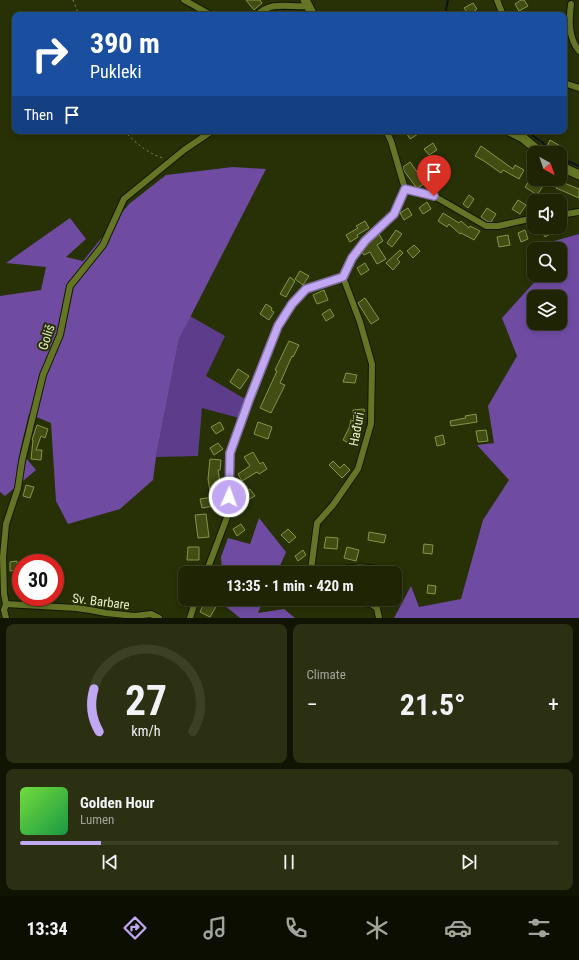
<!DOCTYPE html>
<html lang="en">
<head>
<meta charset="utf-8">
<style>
  :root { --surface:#1e2404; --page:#2b3013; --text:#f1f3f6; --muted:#a1a49a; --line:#3c4126; --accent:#c2a7f2 }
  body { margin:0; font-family:"Roboto Condensed",sans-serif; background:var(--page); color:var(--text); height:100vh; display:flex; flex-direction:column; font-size:15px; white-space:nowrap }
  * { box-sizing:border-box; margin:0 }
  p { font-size:13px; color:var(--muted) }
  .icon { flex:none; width:22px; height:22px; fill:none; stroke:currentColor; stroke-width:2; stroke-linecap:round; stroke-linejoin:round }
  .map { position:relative; height:618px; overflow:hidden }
  .details { display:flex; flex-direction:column; gap:6px; padding:6px; background:#101402; flex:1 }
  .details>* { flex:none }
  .hud { position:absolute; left:12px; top:12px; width:555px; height:122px; border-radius:8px; box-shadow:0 2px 6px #0003,0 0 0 1px var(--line); background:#1a4fa0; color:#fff; overflow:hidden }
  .needle { width:26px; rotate:140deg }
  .fabs { position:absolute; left:527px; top:146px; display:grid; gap:8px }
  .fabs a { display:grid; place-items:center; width:40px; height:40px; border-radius:8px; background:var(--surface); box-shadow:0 2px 6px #0003,0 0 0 1px var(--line); font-size:20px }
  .speed { position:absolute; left:12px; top:554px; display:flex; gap:8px; font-size:20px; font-weight:700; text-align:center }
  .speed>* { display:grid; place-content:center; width:52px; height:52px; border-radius:50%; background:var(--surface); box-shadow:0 2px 6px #0003,0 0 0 1px var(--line); line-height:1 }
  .speed .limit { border:6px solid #d22; background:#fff; color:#111 }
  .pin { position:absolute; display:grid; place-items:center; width:34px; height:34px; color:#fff; margin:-41px -17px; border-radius:50% 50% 50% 0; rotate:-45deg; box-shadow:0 0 4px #0007 }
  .pin .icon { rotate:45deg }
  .me { position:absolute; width:44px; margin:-22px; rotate:2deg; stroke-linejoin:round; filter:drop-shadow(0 0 3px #0008) }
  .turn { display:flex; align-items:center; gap:14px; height:84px; padding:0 12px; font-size:18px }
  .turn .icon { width:52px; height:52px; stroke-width:2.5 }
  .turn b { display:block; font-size:28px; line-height:34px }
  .then { display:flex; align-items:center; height:38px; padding:0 12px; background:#0003; gap:8px; font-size:15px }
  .big { font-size:30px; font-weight:700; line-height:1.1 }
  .details .card { flex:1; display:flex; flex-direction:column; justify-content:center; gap:6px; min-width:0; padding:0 14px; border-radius:8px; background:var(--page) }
  .details .dial { align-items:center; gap:0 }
  .dial svg { height:104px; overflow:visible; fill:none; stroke:var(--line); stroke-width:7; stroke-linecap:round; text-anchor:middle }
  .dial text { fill:var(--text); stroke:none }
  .song { display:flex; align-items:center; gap:12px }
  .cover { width:48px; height:48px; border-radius:6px; background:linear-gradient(135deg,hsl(100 70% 55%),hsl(140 70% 35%)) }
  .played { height:4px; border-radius:2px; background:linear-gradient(90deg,var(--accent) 15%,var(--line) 15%) }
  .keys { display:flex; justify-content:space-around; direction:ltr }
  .heat { display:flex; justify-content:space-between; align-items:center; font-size:22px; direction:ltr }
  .details .tiles { flex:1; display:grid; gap:6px; grid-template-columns:1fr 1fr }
  .card:last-child { grid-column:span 2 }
  .trip { position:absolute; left:178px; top:566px; width:224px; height:40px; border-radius:8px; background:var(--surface); box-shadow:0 2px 6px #0003,0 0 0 1px var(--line); font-weight:700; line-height:40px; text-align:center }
  .menu { display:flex; height:64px; justify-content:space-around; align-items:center; background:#0c0e02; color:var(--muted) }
  .menu .icon { width:28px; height:28px }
  .menu .active { color:var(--accent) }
  .menu b { font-size:18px; color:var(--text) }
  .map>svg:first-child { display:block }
  .green { fill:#5d3d8b }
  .forest { fill:#6f4ca2; fill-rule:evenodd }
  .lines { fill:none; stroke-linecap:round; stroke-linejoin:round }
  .stream { stroke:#08151e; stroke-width:2 }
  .building { fill:#414d13; stroke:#849649 }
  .street-casing { stroke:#121701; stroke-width:8 }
  .secondary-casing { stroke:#121701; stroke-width:11 }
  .path { stroke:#7d875e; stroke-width:1; stroke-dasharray:2 3; stroke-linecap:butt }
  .street { stroke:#647526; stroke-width:6 }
  .secondary { stroke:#647526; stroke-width:9 }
  .route-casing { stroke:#7e6d9d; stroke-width:10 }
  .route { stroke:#c2a7f2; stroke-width:7 }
  .labels { text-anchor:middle; stroke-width:4; stroke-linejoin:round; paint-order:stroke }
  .street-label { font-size:13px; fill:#e1edc6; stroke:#283006 }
</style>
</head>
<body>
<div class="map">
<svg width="579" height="618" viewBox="0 0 579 618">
  <rect width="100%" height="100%" fill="#283006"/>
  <!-- green -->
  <path class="green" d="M190 316 225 336 206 376 245 399 239 418 202 408 198 456 156 457 179 339Z"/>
  <!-- forest -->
  <g class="forest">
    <path d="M233 167 266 169 179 339 156 457 153 480 120 509 68 524 56 501 51 423 29 414 20 451 36 470 5 496 0 492V296L41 290 46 267 6 263 70 218 86 239 66 257 83 261 129 204 166 175Z"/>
    <path d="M579 234V618H394L411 586 419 607 461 599 483 520 509 480 477 445 494 443 488 406 517 356 502 318 538 278 539 275H560V249H546L547 243ZM534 297H560V323H534Z"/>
    <path d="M259 518 286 552 277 573H222L221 557 228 538 250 544Z"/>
    <path d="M227 599H264L258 613 284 609 295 618H240L224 605Z"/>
  </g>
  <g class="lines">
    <!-- stream -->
    <g class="stream">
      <path d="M447 15 446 9 448 0"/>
      <path d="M526 131 542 142 553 153"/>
      <path d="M560 158 579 166"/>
    </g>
  </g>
  <!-- building -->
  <g class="building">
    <path d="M246 0H260L262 3 254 10Z"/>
    <path d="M521 0H524L528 6 519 11 515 4Z"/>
    <path d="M473 3 477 9 469 15 464 8Z"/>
    <path d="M405 131H423L410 139Z"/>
    <path d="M550 140 562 147 559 152 547 146Z"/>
    <path d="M433 143 437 150 429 155 424 149Z"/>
    <path d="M481 146 513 169 515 165 524 170 519 179 503 170 501 173 484 161 475 156Z"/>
    <path d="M410 162 425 183 418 188 416 187 404 171 403 167Z"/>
    <path d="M531 178 543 186 537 195 525 187Z"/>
    <path d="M559 181 579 189V198L556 188Z"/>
    <path d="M469 195 474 199 468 208 463 204Z"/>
    <path d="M518 200 526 205 520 214 512 209Z"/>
    <path d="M427 202 431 209 423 214 419 208Z"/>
    <path d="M408 208 412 215 404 220 400 213Z"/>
    <path d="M487 208 496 214 491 222H488L481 217Z"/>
    <path d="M443 213 459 223 461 221 469 228 470 226 480 231 474 240 461 233 460 234 449 224 447 227 438 221Z"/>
    <path d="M365 221 369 228 357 235 358 237 350 242 346 235 358 228 356 226Z"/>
    <path d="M546 227H550L553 232 545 237 541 230Z"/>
    <path d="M396 230 402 234 392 247 387 243Z"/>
    <path d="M525 230 528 239 521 242 518 233Z"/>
    <path d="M379 234 383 241 377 245 386 259 377 264 370 252 364 255 362 252 368 244Z"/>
    <path d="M508 235 510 245 499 247 497 237Z"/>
    <path d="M414 245 420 251 413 258 407 251Z"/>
    <path d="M400 250 403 253 397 259 400 262 393 270 386 263Z"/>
    <path d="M365 263 369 270 361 275 357 268Z"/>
    <path d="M300 271 309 276 303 285 295 279Z"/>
    <path d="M290 277 295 281 286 297 280 294Z"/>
    <path d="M324 290 328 300 317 304 313 295Z"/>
    <path d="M365 298 379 319 371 324 358 303Z"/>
    <path d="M266 304 272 308 271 310 274 312 269 320 260 314Z"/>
    <path d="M330 309 334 316 326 321 322 314Z"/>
    <path d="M289 341 299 345 293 357 292 356 280 383 285 385 271 413 260 408 277 371 275 370Z"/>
    <path d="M238 369 249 376 240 389 230 382Z"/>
    <path d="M346 373 357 375 355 383 343 382Z"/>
    <path d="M364 409 365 416 359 436 354 446 343 440 349 428 351 420 354 421 353 410Z"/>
    <path d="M476 414 477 422 451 426 450 421 466 418 465 416Z"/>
    <path d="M220 422 224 429 216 434 211 427Z"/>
    <path d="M258 422 272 427 268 439 254 434Z"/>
    <path d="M37 425 48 429 45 438 41 436 36 450H42L41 460 31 459 33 440H32Z"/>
    <path d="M486 430 488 441 478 442 476 431Z"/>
    <path d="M443 435 445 444 437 446 435 437Z"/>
    <path d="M218 443 223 449 214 455 210 448Z"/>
    <path d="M253 452 260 464 263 462 267 469 259 474 257 472 242 481 238 474 250 466 244 457Z"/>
    <path d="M210 459 221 460 220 470H218L221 489 210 491 208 479Z"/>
    <path d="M333 461 340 468 344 464 350 470 342 478 329 465Z"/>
    <path d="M26 485 34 487 30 498 23 496Z"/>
    <path d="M250 489 255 496 246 501 242 494Z"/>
    <path d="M213 497 214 506 202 508 200 499Z"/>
    <path d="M206 514 209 537 198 538 195 515Z"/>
    <path d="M241 524 245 530 237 536 233 529Z"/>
    <path d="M288 529 296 537 289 543 281 535Z"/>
    <path d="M369 532 386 535 384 543 368 540Z"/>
    <path d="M326 537 338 538 337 549 324 548Z"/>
    <path d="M424 544 433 545 432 554 423 553Z"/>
    <path d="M188 547H199V560H187Z"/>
    <path d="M347 547 359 550 356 561 344 558Z"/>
    <path d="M303 550 306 555 298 561 295 556Z"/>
    <path d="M17 561V570L10 571V562Z"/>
    <path d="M180 569H185V587H181L180 581H178V575H180Z"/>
    <path d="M428 585 436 586 435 594 427 593Z"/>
    <path d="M206 599 217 605 210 617 200 612Z"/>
  </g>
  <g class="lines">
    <!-- street casing -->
    <g class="street-casing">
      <g id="street">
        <path d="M184 0 211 15"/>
        <path d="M497 0 503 15"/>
        <path d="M571 4C569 20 568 37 579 51"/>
        <path d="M257 15C273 0 289 8 308 6"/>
        <path d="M564 83 579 88"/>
        <path d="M405 189 434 196 486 226H498L534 218"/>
        <path d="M560 215 579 212"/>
        <path d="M206 573 229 512 231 453 249 401 278 326 292 304 306 289 343 277 352 258 365 241 394 214 405 189 391 141 386 131"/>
        <path d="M316 573 311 570 317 523 333 505 358 469 371 424 372 364 360 322 343 277"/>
        <path d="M322 573C348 566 365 566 392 572"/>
        <path d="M346 599 371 604 377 608 379 618"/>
        <path d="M6 604 4 594 3 557 6 524 18 488 22 461 43 375 60 335 70 286 103 245 124 199 184 150 212 131"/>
        <path d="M6 618 4 610 6 604 76 608 90 610 106 613 135 616 151 614 159 618"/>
        <path d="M190 618 196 599"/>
      </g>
    </g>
    <!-- secondary casing -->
    <g class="secondary-casing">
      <g id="secondary">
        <path d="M305 0 313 15"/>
        <path d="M509 131 523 138 541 153"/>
        <path d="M560 166 579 175"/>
      </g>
    </g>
    <!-- path -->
    <g class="path">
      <path d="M73 0 79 15"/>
      <path d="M124 131C136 143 147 153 163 158"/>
    </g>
    <!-- street -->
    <use href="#street" class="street"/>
    <!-- secondary -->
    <use href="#secondary" class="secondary"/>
  </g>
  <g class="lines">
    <!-- route casing -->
    <g class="route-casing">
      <path id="route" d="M229 497 230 453 249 400 278 326 292 304 306 289 343 277 352 258 365 241 394 214 405 189 434 196"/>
    </g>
    <!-- route -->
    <use href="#route" class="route"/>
  </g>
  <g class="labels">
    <!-- street labels -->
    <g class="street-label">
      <text transform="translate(46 337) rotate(-71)" y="5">Goliš</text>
      <text transform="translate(356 429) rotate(-79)" y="5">Hađuri</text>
      <text transform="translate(101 601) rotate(7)" y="5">Sv. Barbare</text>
    </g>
  </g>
</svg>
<div class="fabs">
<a><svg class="needle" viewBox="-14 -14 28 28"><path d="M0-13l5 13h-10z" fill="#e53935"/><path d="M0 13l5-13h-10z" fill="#a1a49a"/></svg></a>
<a><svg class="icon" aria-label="sound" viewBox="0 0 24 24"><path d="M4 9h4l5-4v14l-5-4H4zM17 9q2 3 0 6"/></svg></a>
<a><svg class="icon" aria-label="search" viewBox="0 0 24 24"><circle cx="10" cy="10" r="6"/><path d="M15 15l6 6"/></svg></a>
<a><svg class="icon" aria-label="layers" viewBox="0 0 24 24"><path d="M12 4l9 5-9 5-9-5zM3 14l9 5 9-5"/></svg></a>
</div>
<div class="speed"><div class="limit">30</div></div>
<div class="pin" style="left:434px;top:196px;background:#d93025"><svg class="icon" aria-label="arrive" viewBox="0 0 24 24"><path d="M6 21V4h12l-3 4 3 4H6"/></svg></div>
<svg class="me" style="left:229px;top:497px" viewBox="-20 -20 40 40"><circle r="17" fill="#c2a7f2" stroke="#fff" stroke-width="3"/><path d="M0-11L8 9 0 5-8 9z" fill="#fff"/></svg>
<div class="trip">13:35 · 1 min · 420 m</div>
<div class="hud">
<div class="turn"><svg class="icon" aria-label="right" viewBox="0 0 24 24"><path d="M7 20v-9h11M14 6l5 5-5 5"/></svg><div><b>390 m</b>Pukleki</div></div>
<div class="then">Then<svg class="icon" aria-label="arrive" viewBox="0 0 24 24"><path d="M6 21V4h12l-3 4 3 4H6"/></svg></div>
</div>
</div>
<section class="details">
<div class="tiles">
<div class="card dial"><svg viewBox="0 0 100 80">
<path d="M14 69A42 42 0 1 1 86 69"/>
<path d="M14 69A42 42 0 0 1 10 36" stroke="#c2a7f2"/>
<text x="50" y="56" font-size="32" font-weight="700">27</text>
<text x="50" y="72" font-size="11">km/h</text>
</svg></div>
<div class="card"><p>Climate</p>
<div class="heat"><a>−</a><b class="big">21.5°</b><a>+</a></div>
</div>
<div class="card">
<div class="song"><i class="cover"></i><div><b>Golden Hour</b><p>Lumen</p></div></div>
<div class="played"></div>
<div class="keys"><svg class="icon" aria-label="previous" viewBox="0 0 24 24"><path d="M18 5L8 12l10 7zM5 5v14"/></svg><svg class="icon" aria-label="pause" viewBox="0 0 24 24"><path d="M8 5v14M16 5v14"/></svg><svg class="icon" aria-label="next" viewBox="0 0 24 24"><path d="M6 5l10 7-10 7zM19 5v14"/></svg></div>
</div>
</div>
</section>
<nav class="menu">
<b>13:34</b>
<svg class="icon active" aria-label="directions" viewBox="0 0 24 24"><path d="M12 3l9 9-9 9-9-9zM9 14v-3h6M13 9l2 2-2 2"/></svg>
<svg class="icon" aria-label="music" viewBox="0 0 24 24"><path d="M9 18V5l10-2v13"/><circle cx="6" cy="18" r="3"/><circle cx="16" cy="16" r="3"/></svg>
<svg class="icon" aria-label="phone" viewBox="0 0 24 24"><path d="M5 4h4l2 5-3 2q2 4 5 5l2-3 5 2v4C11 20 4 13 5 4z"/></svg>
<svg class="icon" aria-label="climate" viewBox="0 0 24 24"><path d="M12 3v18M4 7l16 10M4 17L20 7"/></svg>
<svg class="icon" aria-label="car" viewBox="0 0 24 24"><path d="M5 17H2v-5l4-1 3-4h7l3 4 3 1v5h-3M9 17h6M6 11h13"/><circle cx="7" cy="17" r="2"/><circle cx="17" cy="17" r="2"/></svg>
<svg class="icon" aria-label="filters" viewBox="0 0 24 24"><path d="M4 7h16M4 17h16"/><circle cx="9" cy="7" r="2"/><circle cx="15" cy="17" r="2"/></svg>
</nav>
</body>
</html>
